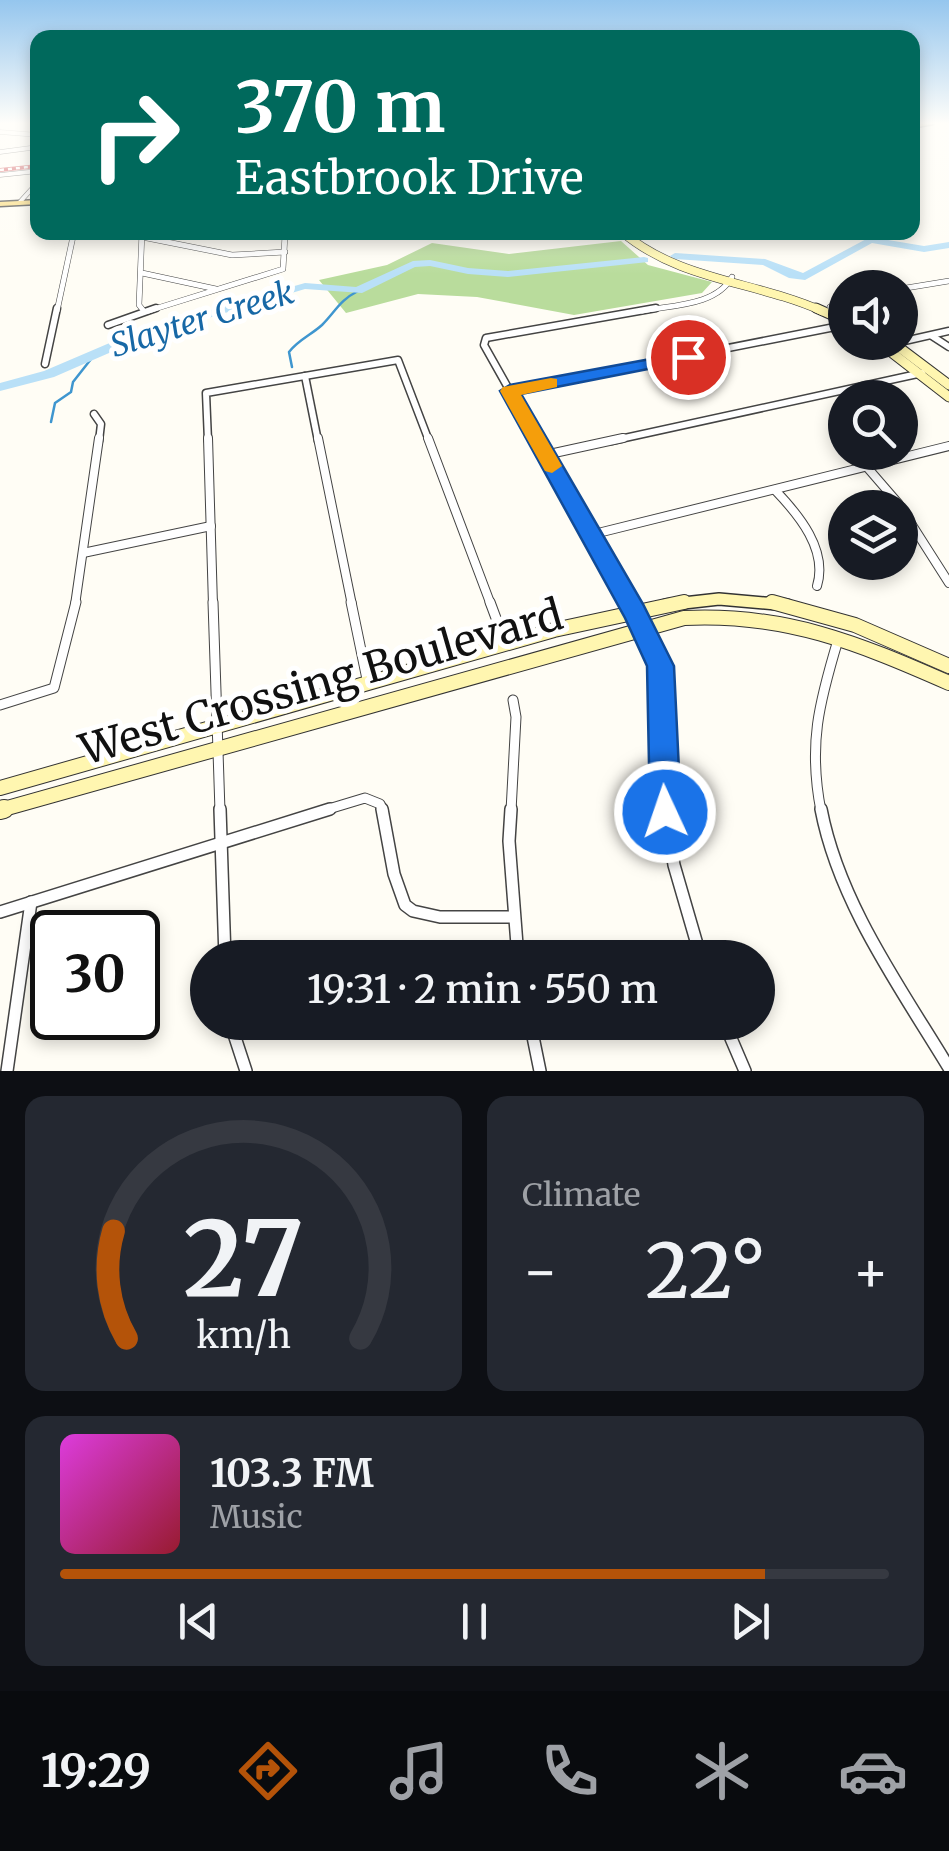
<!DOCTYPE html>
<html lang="en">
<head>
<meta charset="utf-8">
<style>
  :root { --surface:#171b24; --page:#242831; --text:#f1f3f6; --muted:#9ea1a6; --line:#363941; --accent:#b45309 }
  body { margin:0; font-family:Merriweather,serif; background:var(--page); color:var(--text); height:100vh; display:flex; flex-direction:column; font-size:38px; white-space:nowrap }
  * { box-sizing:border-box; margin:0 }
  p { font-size:32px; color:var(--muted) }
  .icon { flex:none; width:55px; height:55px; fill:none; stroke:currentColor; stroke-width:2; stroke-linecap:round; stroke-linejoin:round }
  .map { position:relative; height:1071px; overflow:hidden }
  .sheet { display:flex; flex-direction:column; gap:25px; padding:25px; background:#0d0f14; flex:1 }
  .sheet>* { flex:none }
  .banner { position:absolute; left:30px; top:30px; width:890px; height:210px; border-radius:20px; box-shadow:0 5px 15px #0003; background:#00695c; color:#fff; overflow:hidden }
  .controls { position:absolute; left:828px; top:270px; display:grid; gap:20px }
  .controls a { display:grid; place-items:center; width:90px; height:90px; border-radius:50%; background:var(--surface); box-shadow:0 5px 15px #0003; font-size:50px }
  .speed { position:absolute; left:30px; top:910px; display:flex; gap:20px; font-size:50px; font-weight:700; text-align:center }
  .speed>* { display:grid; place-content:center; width:130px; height:130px; border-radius:50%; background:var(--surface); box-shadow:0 5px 15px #0003; line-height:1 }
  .speed .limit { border:5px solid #111; border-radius:15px; background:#fff; color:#111 }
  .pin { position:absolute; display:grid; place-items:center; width:85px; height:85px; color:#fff; margin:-42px; border:5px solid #fff; border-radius:50%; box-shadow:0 2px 10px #0007 }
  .me { position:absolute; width:110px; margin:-55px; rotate:357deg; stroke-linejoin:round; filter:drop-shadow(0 0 8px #0008) }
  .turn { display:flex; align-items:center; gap:35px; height:210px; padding:0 40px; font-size:45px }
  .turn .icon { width:130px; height:130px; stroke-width:2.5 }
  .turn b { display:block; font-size:70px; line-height:85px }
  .big { font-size:75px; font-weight:600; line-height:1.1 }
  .sheet .card { flex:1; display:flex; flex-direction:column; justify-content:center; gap:15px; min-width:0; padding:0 35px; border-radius:20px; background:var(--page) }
  .sheet .dial { align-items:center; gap:0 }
  .dial svg { height:260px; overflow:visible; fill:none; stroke:var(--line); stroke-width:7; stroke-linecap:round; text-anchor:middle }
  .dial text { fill:var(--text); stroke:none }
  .song { display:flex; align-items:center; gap:30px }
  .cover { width:120px; height:120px; border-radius:15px; background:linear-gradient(135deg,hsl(300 70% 55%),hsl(350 70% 35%)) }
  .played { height:10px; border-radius:5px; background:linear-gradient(90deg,var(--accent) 85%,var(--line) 85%) }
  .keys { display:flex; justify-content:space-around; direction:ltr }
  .heat { display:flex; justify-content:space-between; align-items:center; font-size:55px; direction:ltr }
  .sheet .tiles { flex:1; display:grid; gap:25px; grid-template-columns:1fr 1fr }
  .card:last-child { grid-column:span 2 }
  .trip { position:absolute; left:190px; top:940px; width:585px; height:100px; border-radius:50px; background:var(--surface); box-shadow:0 5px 15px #0003; font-weight:600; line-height:100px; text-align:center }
  .tabs { display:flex; height:160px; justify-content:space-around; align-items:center; background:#090b0e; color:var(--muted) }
  .tabs .icon { width:70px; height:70px }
  .tabs .on { color:var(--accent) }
  .tabs b { font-size:45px; color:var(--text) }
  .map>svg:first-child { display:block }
  .forest { fill:#b9dc9c }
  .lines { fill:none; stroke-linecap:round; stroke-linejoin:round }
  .stream { stroke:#3f96cf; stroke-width:2.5 }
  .river { fill:#b9e0f7; fill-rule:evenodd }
  .street-far5-casing { stroke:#444; stroke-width:5 }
  .street-far4-casing { stroke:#444; stroke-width:6 }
  .street-far3-casing { stroke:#444; stroke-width:9 }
  .street-far2-casing { stroke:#444; stroke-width:10 }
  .street-far1-casing { stroke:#444; stroke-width:11 }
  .street-casing { stroke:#444; stroke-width:14 }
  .secondary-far4-casing { stroke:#333; stroke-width:9 }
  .secondary-far3-casing { stroke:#333; stroke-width:11 }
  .secondary-far2-casing { stroke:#333; stroke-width:14 }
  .secondary-far1-casing { stroke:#333; stroke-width:16 }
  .secondary-casing { stroke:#333; stroke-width:20 }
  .primary-casing { stroke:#222; stroke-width:3 }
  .street-far5 { stroke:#fff; stroke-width:4 }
  .street-far4 { stroke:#fff; stroke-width:5 }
  .street-far3 { stroke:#fff; stroke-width:6 }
  .street-far2 { stroke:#fff; stroke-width:8 }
  .street-far1 { stroke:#fff; stroke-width:9 }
  .street { stroke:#fff; stroke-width:11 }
  .secondary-far4 { stroke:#fff6b0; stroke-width:8 }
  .secondary-far3 { stroke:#fff6b0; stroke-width:9 }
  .secondary-far2 { stroke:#fff6b0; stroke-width:11 }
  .secondary-far1 { stroke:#fff6b0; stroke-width:14 }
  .secondary { stroke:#fff6b0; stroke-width:18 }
  .primary { fill:#f9d66b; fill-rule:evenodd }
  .rail-casing { stroke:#c4262e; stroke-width:4 }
  .rail { stroke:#fff; stroke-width:2.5; stroke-dasharray:4; stroke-linecap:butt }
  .route { fill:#1a73e8; stroke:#114b97; stroke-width:2.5 }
  .slow { fill:#f59e0b }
  .labels { text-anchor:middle; stroke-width:10; stroke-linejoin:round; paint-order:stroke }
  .far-water-label { font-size:32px; font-style:italic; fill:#1768a6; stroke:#fff }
  .near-street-label { font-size:42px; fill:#111; stroke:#fff }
</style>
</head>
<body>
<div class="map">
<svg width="949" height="1071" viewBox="0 0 949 1071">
  <rect width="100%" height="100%" fill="#fffdf5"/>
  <!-- forest -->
  <path class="forest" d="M621 241 648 265 712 282 702 293 574 315 477 297 418 294 346 313 319 280 387 265 432 243 509 254Z"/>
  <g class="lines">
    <!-- stream -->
    <g class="stream">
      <path d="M292 367 289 352C298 340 311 335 322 325 335 312 340 300 358 291"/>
      <path d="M51 422 55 403 71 392 73 382 95 354"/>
    </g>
    <!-- river -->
    <g class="river">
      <path d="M870 237 924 246 949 242V248L924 252 872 243 805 280 789 278 763 265 675 259 670 256 675 253 765 259 803 273Z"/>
      <path d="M644 257 648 258V262L508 277 468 274 430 266 415 267 362 293 305 289 148 336 54 377 0 391V383L44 371 140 330 305 283 356 287 413 261 430 260 468 268 508 271Z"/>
    </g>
    <!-- street-far5 casing -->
    <g class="street-far5-casing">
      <g id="street-far5">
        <path d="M0 132 38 135"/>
        <path d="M0 152 38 147"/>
        <path d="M0 175 38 171"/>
        <path d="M19 203 38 182"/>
      </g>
    </g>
    <!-- street-far4 casing -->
    <g class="street-far4-casing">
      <g id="street-far4">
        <path d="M142 232 139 305 143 310"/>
        <path d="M142 237 232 255 285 252"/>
        <path d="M142 273 216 289"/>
        <path d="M900 289 949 281"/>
        <path d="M830 307 845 299"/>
        <path d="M57 311 74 232"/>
        <path d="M148 311 283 269 285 235 281 232"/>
        <path d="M642 311C672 305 716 306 732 277"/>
      </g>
    </g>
    <!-- street-far3 casing -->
    <g class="street-far3-casing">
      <g id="street-far3">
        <path d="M108 325 156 308"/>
        <path d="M932 336 949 347"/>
        <path d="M900 342 949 331"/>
        <path d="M45 364 57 308"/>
        <path d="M305 376 318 441"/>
        <path d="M510 391 845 325"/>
        <path d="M94 414 101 424 99 441"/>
        <path d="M208 441 206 393 398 360 429 441"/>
        <path d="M538 441 484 345 486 338 656 308"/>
        <path d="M611 441 922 373"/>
      </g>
    </g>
    <!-- street-far2 casing -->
    <g class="street-far2-casing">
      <g id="street-far2">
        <path d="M208 438 213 605"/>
        <path d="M318 438 352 605"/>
        <path d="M428 438 491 605"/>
        <path d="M536 438 630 605"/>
        <path d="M545 455 623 438"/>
        <path d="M866 466 898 503 949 583"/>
        <path d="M775 490C799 515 828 550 817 586"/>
        <path d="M590 535 949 446"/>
        <path d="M83 553 211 526"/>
        <path d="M75 605 99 438"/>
      </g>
    </g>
    <!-- street-far1 casing -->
    <g class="street-far1-casing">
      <g id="street-far1">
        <path d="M213 602 220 811"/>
        <path d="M351 602 368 684"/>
        <path d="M490 602 506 645"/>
        <path d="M628 602 660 666 665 811"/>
        <path d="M0 705 54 688 76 602"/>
        <path d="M322 811 365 798 380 804 383 811"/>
        <path d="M511 811 516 717 513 700"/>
        <path d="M821 811C808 745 819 703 838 640"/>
      </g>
    </g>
    <!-- street casing -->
    <g class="street-casing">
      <g id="street">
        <path d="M220 809 225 958"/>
        <path d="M382 809 394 874 405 905 413 911 440 917H513"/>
        <path d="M511 809 509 841 518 958"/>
        <path d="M665 809 674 865 701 958"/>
        <path d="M821 809C839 903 900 987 949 1068"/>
        <path d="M0 912 330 809"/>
        <path d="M230 1022 246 1071"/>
        <path d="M530 1022 540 1071"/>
        <path d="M724 1022 745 1071"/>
        <path d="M7 1071 31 902"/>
      </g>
    </g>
    <!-- secondary-far4 casing -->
    <g class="secondary-far4-casing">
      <path id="secondary-far4" d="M622 232C680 281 755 281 822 311"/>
    </g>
    <!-- secondary-far3 casing -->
    <g class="secondary-far3-casing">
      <g id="secondary-far3">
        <path d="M816 308 845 321"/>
        <path d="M878 342 949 397"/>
        <path d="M892 342 949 385"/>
      </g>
    </g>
    <!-- secondary-far2 casing -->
    <g class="secondary-far2-casing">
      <path id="secondary-far2" d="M666 605 719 599 787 605"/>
    </g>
    <!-- secondary-far1 casing -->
    <g class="secondary-far1-casing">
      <g id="secondary-far1">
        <path d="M772 602 855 625 949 666"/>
        <path d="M0 788 554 630 684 602"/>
        <path d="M0 810 684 618C785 613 858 643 949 683"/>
      </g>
    </g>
    <!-- secondary casing -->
    <g class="secondary-casing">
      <path id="secondary" d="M0 810 4 809"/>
    </g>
    <!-- primary casing -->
    <g class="primary-casing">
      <g id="primary">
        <path d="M912 124H933L912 128Z"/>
        <path d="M38 200V204L0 206V202Z"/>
      </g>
    </g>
    <!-- street-far5 -->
    <use href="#street-far5" class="street-far5"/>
    <!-- street-far4 -->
    <use href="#street-far4" class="street-far4"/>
    <!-- street-far3 -->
    <use href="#street-far3" class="street-far3"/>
    <!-- street-far2 -->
    <use href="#street-far2" class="street-far2"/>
    <!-- street-far1 -->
    <use href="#street-far1" class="street-far1"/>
    <!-- street -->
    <use href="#street" class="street"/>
    <!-- secondary-far4 -->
    <use href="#secondary-far4" class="secondary-far4"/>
    <!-- secondary-far3 -->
    <use href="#secondary-far3" class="secondary-far3"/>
    <!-- secondary-far2 -->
    <use href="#secondary-far2" class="secondary-far2"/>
    <!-- secondary-far1 -->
    <use href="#secondary-far1" class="secondary-far1"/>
    <!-- secondary -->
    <use href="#secondary" class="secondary"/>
    <!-- primary -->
    <use href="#primary" class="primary"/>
    <!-- rail casing -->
    <g class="rail-casing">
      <path id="rail" d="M0 170 38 166"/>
    </g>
    <!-- rail -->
    <use href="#rail" class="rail"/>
  </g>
  <!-- sky -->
  <linearGradient id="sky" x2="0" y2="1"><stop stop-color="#95c6ee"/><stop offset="0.45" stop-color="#fffefa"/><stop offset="1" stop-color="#fffefa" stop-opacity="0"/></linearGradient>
  <rect width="949" height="274" fill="url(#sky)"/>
  <!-- route -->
  <path class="route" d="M688 352 694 353V360L521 394 643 604 674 666 681 812 676 823 665 828 654 823 650 812 647 666 625 618 500 391 510 385Z"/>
  <!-- slow -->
  <path class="slow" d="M551 378 557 379V387L521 395 562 466 552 473 545 471 500 391 503 387Z"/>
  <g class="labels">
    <!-- far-water labels -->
    <g class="far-water-label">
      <text transform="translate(202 319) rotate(-17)" y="11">Slayter Creek</text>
    </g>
    <!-- near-street labels -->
    <g class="near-street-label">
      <text transform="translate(321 682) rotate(-16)" y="15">West Crossing Boulevard</text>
    </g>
  </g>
</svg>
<div class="controls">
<a><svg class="icon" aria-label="sound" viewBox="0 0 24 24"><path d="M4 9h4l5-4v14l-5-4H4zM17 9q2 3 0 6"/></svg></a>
<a><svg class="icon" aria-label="search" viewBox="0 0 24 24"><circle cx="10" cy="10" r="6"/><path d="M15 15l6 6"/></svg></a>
<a><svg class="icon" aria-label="layers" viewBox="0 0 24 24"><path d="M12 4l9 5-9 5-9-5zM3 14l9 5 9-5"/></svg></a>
</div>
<div class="speed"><div class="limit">30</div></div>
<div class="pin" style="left:688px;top:357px;background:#d93025"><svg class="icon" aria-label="arrive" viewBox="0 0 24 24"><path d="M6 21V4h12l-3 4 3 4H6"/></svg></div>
<svg class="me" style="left:665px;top:812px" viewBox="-20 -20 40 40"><circle r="17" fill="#1a73e8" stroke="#fff" stroke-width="3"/><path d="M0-11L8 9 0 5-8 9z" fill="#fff"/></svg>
<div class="trip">19:31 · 2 min · 550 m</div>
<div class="banner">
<div class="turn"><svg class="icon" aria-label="right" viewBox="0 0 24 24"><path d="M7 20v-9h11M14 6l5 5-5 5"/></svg><div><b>370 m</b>Eastbrook Drive</div></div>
</div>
</div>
<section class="sheet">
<div class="tiles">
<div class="card dial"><svg viewBox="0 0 100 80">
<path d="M14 69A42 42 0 1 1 86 69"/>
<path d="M14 69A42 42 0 0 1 10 36" stroke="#b45309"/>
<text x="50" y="56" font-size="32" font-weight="700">27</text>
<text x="50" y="72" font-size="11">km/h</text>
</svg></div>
<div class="card"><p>Climate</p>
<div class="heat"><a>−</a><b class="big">22°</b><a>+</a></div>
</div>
<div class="card">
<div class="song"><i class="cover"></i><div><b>103.3 FM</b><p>Music</p></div></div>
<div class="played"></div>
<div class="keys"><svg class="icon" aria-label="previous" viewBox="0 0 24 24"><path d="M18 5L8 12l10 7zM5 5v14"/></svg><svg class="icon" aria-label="pause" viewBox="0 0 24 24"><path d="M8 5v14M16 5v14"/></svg><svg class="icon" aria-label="next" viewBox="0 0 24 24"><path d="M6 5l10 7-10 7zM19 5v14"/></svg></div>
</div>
</div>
</section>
<nav class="tabs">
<b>19:29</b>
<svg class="icon on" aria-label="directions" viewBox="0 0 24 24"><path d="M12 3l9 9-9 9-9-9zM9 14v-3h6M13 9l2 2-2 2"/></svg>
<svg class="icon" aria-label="music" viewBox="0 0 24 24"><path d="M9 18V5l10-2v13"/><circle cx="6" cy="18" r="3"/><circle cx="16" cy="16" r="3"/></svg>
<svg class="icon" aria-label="phone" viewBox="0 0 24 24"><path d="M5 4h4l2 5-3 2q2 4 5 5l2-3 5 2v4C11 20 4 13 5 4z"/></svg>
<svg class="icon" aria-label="climate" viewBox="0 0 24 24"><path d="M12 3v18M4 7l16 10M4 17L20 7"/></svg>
<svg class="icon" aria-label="car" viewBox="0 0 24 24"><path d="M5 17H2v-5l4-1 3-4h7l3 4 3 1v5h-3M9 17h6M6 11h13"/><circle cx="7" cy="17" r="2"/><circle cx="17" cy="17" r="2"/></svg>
</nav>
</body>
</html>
